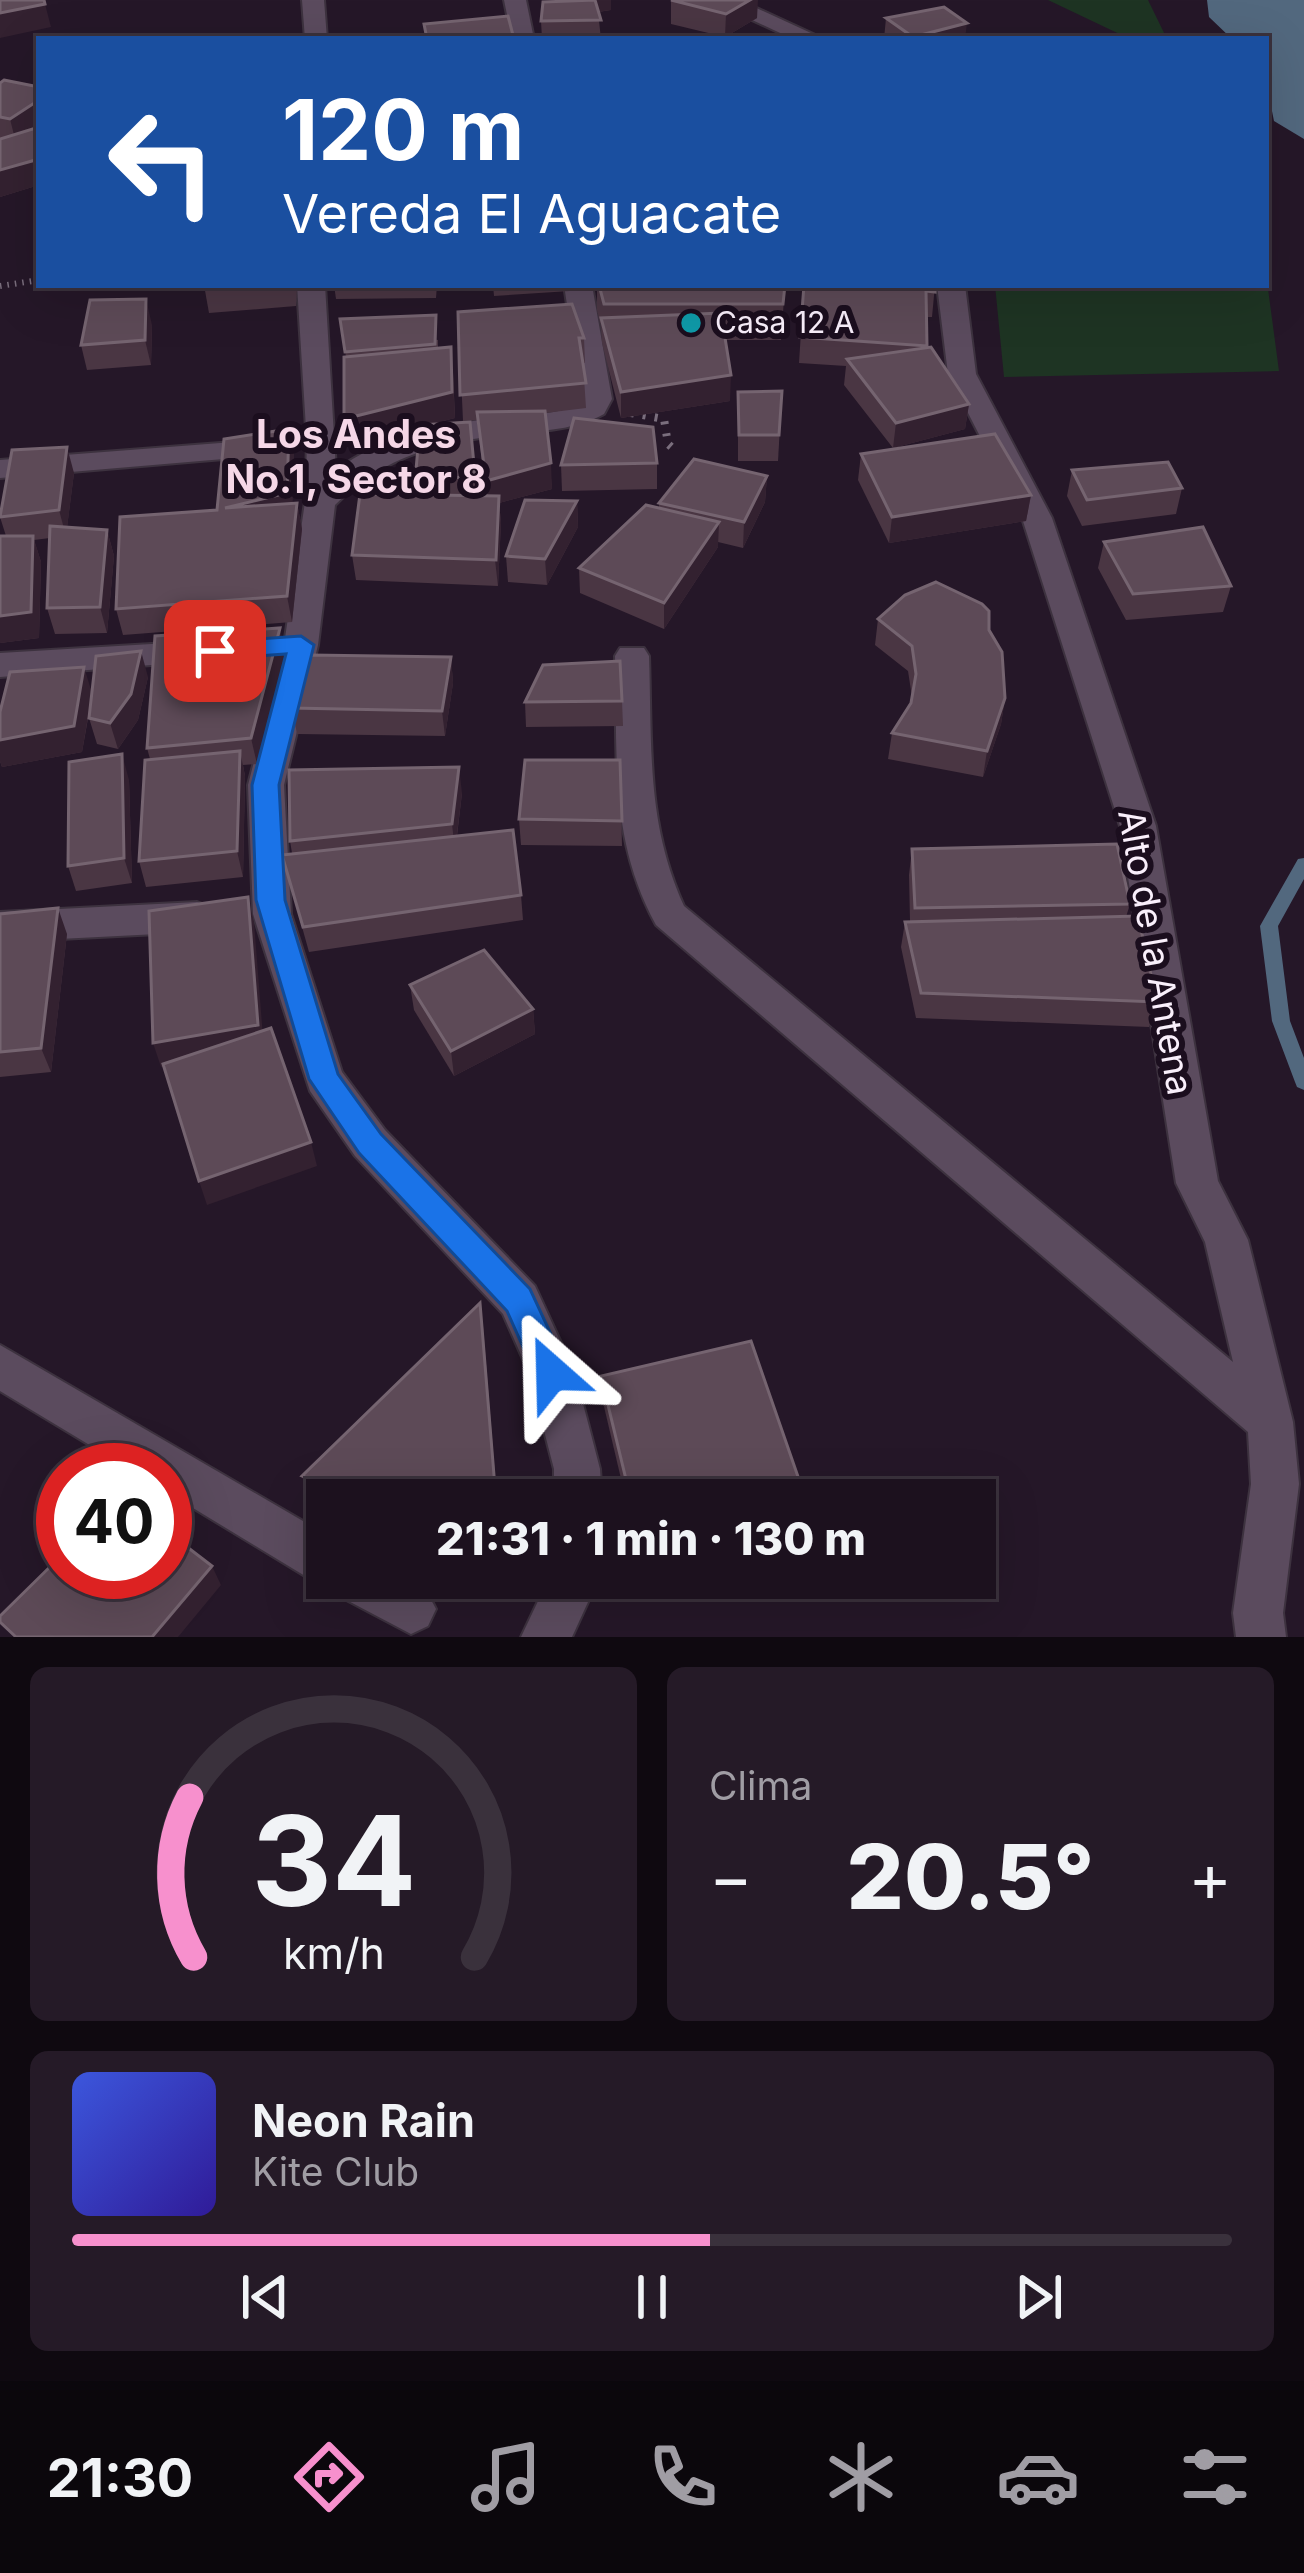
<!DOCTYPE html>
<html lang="es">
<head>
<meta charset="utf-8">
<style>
  :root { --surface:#1c111e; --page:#251a27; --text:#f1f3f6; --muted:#a09da4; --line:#3a313c; --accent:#f790cd }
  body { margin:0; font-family:Inter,sans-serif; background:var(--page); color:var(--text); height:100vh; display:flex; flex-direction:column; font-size:45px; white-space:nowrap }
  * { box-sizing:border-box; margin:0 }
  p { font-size:39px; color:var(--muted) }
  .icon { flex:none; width:66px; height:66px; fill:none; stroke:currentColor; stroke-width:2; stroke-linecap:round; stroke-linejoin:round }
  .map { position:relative; height:1637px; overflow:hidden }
  .side { display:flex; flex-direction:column; gap:30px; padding:30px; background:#0f0910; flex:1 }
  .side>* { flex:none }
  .hud { position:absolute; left:36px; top:36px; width:1233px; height:252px; border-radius:0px; box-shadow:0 12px 48px #0002,0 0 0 3px var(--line); background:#1a4fa0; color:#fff; overflow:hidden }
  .speed { position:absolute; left:36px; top:1443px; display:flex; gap:24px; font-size:60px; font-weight:700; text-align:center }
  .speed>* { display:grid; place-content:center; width:156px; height:156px; border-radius:50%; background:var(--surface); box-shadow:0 12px 48px #0002,0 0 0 3px var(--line); line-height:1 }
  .speed .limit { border:18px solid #d22; background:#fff; color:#111 }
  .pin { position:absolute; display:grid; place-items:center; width:102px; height:102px; color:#fff; margin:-51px; border-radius:24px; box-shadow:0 6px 18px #0006 }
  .me { position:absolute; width:132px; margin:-66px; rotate:335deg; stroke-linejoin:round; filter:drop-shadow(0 0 9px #0008) }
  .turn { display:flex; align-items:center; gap:42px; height:252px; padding:0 48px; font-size:54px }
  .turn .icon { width:156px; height:156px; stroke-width:2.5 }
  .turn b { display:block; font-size:84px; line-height:102px }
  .big { font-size:90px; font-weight:800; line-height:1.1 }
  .side .card { flex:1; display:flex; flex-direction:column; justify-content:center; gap:18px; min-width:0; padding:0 42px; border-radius:18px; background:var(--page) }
  .side .dial { align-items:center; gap:0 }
  .dial svg { height:312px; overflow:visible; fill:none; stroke:var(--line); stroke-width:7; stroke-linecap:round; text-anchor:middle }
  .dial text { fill:var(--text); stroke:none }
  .song { display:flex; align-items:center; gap:36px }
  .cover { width:144px; height:144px; border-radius:18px; background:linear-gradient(135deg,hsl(230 70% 55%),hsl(250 70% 35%)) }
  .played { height:12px; border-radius:6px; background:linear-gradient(90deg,var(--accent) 55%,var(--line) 55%) }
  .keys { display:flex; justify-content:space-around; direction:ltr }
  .heat { display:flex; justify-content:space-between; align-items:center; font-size:66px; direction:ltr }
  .side .tiles { flex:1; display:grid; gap:30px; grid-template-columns:1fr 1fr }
  .card:last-child { grid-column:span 2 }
  .trip { position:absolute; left:306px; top:1479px; width:690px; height:120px; border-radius:0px; background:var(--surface); box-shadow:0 12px 48px #0002,0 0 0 3px var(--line); font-weight:800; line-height:120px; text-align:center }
  .menu { display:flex; height:192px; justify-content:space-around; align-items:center; background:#0b070c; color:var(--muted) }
  .menu .icon { width:84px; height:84px }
  .menu .active { color:var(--accent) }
  .menu b { font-size:54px; color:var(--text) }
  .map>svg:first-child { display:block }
  .green { fill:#1e3423 }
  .water { fill:#52687e }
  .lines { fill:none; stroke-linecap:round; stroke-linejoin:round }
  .stream { fill:#52687e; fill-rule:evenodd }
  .minor-casing { stroke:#3d323f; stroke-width:4 }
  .path-far1 { stroke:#7a6e7d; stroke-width:6; stroke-dasharray:1.5 6; stroke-linecap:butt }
  .path { stroke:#7a6e7d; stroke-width:8; stroke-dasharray:3 9; stroke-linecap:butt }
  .minor { fill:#5b4b5e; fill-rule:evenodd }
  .wall { fill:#4a3643 }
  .shaded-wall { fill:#332130 }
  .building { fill:#5d4a57; stroke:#756470; stroke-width:3 }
  .route { fill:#1a73e8; stroke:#114b97; stroke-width:3 }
  .culture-dot { fill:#0f9aa8; stroke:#1b0e1e; stroke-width:4.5 }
  .labels { text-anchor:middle; stroke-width:12; stroke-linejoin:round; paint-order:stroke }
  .far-poi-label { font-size:30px; fill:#f9effb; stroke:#1b0e1e; text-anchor:start }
  .street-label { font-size:36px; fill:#f9effb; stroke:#1b0e1e }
  .neighbourhood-label { font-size:39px; font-weight:bold; fill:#f5d7e7; stroke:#1b0e1e }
</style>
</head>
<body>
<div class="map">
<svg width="1304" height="1637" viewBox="0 0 1304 1637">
  <rect width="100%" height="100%" fill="#251728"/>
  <!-- green -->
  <g class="green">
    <path d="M1048 0H1148L1167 39H1130Z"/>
    <path d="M1266 274 1279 371 1004 377 995 285H1266Z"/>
  </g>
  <!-- water -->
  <path class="water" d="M1207 0H1304V139L1274 121 1266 81V39H1232L1209 17Z"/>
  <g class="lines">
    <!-- stream -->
    <path class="stream" d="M1304 858V879L1278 926 1290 1021 1304 1058V1090L1297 1087 1295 1082 1272 1021 1260 926 1298 859Z"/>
    <!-- minor casing -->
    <g class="minor-casing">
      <g id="minor">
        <path d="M302 0H324L327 39H305Z"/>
        <path d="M504 0H526L534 39H512Z"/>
        <path d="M709 0H739L824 39H793Z"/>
        <path d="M297 285H325L336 470C383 436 441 424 498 418 526 414 556 416 582 403L564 285H592L612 399 604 414C579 428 551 430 523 433 452 439 386 452 335 505L318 645 284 785 291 914 342 1072 385 1130 535 1286 575 1373 600 1469 602 1500H554V1469L529 1373 503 1314 355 1156 310 1091 253 914 248 785 284 645 305 502 307 444Z"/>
        <path d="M937 285H965L976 374 1052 518 1156 826 1218 1181 1248 1240 1293 1422 1299 1484 1283 1613 1286 1637H1236L1233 1613 1251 1484 1248 1432 656 925C608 837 618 753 615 656L620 648H644L649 656C652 745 646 823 684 906L1233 1362 1205 1242 1176 1183 1120 826 1022 518 948 374Z"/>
        <path d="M271 439 286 448 282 454 0 478V460Z"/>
        <path d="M202 641 214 644 219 652 214 660 0 677V653Z"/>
        <path d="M197 902 210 907 216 917 210 927 197 932 0 942V912Z"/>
        <path d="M0 1345 327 1535V1578C366 1578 418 1567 436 1609L428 1626 411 1634 337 1595 332 1584 310 1579 165 1491V1470H131L0 1391Z"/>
        <path d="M549 1578H599L572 1637H521Z"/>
      </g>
    </g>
    <!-- path-far1 -->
    <path class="path-far1" d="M0 286 39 280"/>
    <!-- path -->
    <path class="path" d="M631 413 664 419 668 444 676 451"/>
    <!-- minor -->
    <use href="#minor" class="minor"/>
  </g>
  <!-- wall -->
  <g class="wall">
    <path d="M568 0H611V10L598 12 601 39H542L541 21Z"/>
    <path d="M671 0 757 18 725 37 671 24Z"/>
    <path d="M886 18 965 39H884Z"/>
    <path d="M0 83 39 185 0 197Z"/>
    <path d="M204 285H297L296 306 209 313Z"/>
    <path d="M334 285H437L436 298 336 299Z"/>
    <path d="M493 285H570V291L494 296Z"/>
    <path d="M597 285H785L781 340H725L730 401 621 418 602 343 601 326 597 310Z"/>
    <path d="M804 285 858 287 859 285H935L932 317H927V348L969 404 965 429 893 448 844 385 846 366 799 363Z"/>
    <path d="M458 312 584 338 585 363H583L586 408 545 413 552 489 499 503 501 522 498 586 356 580 352 555 416 495 415 481 420 426 348 445 344 419 346 357 340 319 438 340V348L453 372 455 418 427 425 470 422 477 495 486 496 477 420 463 421Z"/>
    <path d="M152 325 151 365 87 370 81 345Z"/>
    <path d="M782 391 778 461H738V392Z"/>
    <path d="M289 429 294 455 292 504 297 503 302 529 292 622 123 635 116 609 217 510Z"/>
    <path d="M861 454 1031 495 1026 521 889 543 858 480Z"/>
    <path d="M657 463V489L562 491 561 465Z"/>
    <path d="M1072 470 1182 488 1176 514 1082 526 1067 496Z"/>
    <path d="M74 473 67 527 107 530 114 556 107 633 55 634 47 608 50 538 34 540 41 562 39 638 0 643V536H6L0 517Z"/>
    <path d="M767 476 765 502 743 548 718 542V547L664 629 580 593 579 568 659 508V503Z"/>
    <path d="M577 501 578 527 547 585 508 582 506 556Z"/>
    <path d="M1104 542 1231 586 1223 612 1126 620 1098 568Z"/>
    <path d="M878 619 989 630 1005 698 1001 724 983 777 888 759 892 733 911 703 912 697 908 671 875 645Z"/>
    <path d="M285 654 257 764 243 765 245 776 243 877 146 887 139 861 150 759 147 748Z"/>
    <path d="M451 657 453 683 445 736 297 734 292 708Z"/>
    <path d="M148 677 138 720 118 749 97 744 89 718 92 696 82 752 2 767 0 761V712L92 692Z"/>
    <path d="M622 701 623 726 526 727 525 702Z"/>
    <path d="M620 760 622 846 521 845 519 819Z"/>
    <path d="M129 780 132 883 76 891 68 866Z"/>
    <path d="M462 793 457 836 521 895 523 920 309 952 282 855 292 853 290 841Z"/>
    <path d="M912 849 1130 904 1126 917 1157 1002 1149 1027 916 1018 901 947 905 922 910 921 909 875Z"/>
    <path d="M0 914 67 934 51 1072 0 1077Z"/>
    <path d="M410 985 533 1009 535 1034 454 1076 414 1010Z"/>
    <path d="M483 1326 497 1500H327V1504L309 1496 302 1476Z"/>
    <path d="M601 1376 804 1494 803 1500H626L602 1398Z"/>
  </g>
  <!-- shaded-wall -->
  <g class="shaded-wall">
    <path d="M574 0H611V10L575 15Z"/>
    <path d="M750 0H758L757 18 725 37 726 14Z"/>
    <path d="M45 4 51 27 0 38V13Z"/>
    <path d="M967 23 965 39H913V37Z"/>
    <path d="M39 100V128L16 143 10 119Z"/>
    <path d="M39 159V185L0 197V170Z"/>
    <path d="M146 299 152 325 151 365 145 340Z"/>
    <path d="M451 347 455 418 348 445 344 419Z"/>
    <path d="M731 375 730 401 621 418V392Z"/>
    <path d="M969 404 965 429 893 448 896 423Z"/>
    <path d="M289 429 294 455 292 519 225 508Z"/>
    <path d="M67 447 74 473 66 536 59 510Z"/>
    <path d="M551 463 552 489 499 503 501 522 498 586 486 481Z"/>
    <path d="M767 476 765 502 743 548 744 522Z"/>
    <path d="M1031 495 1026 521 889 543 892 517Z"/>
    <path d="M577 501 578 527 547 585 545 559Z"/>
    <path d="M297 503 302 529 292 622 287 596Z"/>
    <path d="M719 522 718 547 664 629V603Z"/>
    <path d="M107 530 114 556 107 633 100 607Z"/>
    <path d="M33 536 41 562 39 638 0 643V616Z"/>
    <path d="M280 628 285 654 257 764 251 738Z"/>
    <path d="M141 651 148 677 138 720 118 749 110 723Z"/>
    <path d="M451 657 453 683 445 736 442 711Z"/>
    <path d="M84 667 92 693 82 752 2 767 0 761V740Z"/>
    <path d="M1005 698 1001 724 983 777 987 751Z"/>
    <path d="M240 751 245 776 243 877 237 851Z"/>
    <path d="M122 754 129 780 132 883 124 858Z"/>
    <path d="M459 767 462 793 455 850 452 824Z"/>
    <path d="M248 897 254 922 264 1050 161 1067 153 1043Z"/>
    <path d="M58 908 67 934 51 1072 41 1048Z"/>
    <path d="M533 1009 535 1034 454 1076 451 1051Z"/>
    <path d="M311 1142 317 1166 207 1205 199 1181Z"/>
    <path d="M480 1303 483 1326 497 1500H496Z"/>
    <path d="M212 1566 221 1585 178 1637H152Z"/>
  </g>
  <!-- building -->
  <g class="building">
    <path d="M0 0H44L45 4 0 13Z"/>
    <path d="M595 0 601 20 541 21 543 2Z"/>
    <path d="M671 0H750L726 14Z"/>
    <path d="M944 7 967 23 913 37 886 18Z"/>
    <path d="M508 16 514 39H427L424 24Z"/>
    <path d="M404 35 406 39H339Z"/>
    <path d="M4 80 39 87V100L10 119 0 117V83Z"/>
    <path d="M39 127V159L0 170V139Z"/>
    <path d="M599 285H785L783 304H604Z"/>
    <path d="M804 285 860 287V285H935V292L926 291 927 346 800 337Z"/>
    <path d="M146 299 145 340 81 345 90 300Z"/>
    <path d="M572 304 584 338H579L586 383 460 395 458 312Z"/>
    <path d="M721 313 731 375 621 392 601 318Z"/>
    <path d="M436 315 435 344 345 352 340 319Z"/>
    <path d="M451 347 452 392 344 419V357Z"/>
    <path d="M931 347 969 404 896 423 847 359Z"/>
    <path d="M782 391 779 435H739L738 392Z"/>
    <path d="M545 411 551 463 486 481 477 412Z"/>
    <path d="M574 418 653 427 657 463 561 465Z"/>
    <path d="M470 422 475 476 415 481 420 425Z"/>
    <path d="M289 429 287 493 225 508 297 503 287 596 116 609 120 517 217 510 224 439Z"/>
    <path d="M995 434 1031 495 892 517 861 454Z"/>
    <path d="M67 447 59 510 0 517 12 450Z"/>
    <path d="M694 459 767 476 744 522 659 503Z"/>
    <path d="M1168 462 1182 488 1087 500 1072 470Z"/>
    <path d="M360 494 499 496 496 560 352 555Z"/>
    <path d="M525 500 577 501 545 559 506 556Z"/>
    <path d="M646 505 719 522 664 603 579 568Z"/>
    <path d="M50 526 107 530 100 607 47 608Z"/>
    <path d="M1203 527 1231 586 1133 594 1104 542Z"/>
    <path d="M0 536H33L31 612 0 616Z"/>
    <path d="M936 582 982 604 989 611V630L1002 652 1005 698 987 751 892 733 911 703 916 674 912 646 878 619 905 595Z"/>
    <path d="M280 628 251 738 147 748 155 636Z"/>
    <path d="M141 651 131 694 110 723 89 718 96 656Z"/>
    <path d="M309 655 451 657 442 711 292 708Z"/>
    <path d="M620 661 622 701 525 702 543 665Z"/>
    <path d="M84 667 74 726 0 740V712L10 672Z"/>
    <path d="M240 751 237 851 139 861 145 760Z"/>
    <path d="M122 754 124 858 68 866 69 762Z"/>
    <path d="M525 760H620L622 821 519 819Z"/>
    <path d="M459 767 452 824 290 841 289 770Z"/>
    <path d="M513 830 521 895 303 927 282 855Z"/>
    <path d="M1117 844 1130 904 915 908 912 849Z"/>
    <path d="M248 897 258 1025 153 1043 149 911Z"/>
    <path d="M58 908 41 1048 0 1052V914Z"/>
    <path d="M1138 916 1157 1002 921 993 905 922Z"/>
    <path d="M484 950 533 1009 451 1051 410 985Z"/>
    <path d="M271 1028 311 1142 199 1181 163 1064Z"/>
    <path d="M480 1303 496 1500H360L302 1476Z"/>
    <path d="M751 1341 804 1494 791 1500H631L601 1376Z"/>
    <path d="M165 1530 212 1566 152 1637H16L0 1622V1616L63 1554V1572H165Z"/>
  </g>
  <!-- route -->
  <path class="route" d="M301 636 314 645 279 785 285 900 338 1074 381 1134 530 1289 569 1373 564 1385 552 1389 540 1385 507 1311 359 1153 309 1079 256 900 252 785 286 654 215 659 203 651 215 642Z"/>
  <!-- markers -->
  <circle class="culture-dot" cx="691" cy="323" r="12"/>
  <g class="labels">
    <!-- far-poi labels -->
    <g class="far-poi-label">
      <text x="715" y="333">Casa 12 A</text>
    </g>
    <!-- street labels -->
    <g class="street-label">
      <text transform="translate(1156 952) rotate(80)" y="13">Alto de la Antena</text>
    </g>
    <!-- neighbourhood labels -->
    <g class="neighbourhood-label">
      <text x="356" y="448">Los Andes<tspan x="356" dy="45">No.1, Sector 8</tspan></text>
    </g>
  </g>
</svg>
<div class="speed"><div class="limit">40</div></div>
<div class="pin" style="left:215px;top:651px;background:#d93025"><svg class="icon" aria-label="arrive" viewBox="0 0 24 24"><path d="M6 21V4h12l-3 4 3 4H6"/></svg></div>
<svg class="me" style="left:552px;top:1373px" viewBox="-20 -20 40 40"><path d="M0-17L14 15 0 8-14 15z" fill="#1a73e8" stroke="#fff" stroke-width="4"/></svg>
<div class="trip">21:31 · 1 min · 130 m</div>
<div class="hud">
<div class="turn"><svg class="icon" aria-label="left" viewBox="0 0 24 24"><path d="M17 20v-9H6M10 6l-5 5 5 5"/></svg><div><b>120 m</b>Vereda El Aguacate</div></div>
</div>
</div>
<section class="side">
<div class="tiles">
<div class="card dial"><svg viewBox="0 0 100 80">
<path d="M14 69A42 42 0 1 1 86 69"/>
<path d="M14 69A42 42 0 0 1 13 28" stroke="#f790cd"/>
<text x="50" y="56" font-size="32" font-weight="700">34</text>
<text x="50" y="72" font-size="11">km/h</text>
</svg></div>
<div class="card"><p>Clima</p>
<div class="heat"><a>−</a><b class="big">20.5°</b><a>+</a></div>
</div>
<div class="card">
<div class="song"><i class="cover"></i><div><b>Neon Rain</b><p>Kite Club</p></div></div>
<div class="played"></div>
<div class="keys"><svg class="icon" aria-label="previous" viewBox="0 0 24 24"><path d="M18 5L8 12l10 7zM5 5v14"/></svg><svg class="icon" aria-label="pause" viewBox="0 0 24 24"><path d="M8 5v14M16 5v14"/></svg><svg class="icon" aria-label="next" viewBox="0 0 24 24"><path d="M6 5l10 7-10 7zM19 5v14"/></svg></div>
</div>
</div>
</section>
<nav class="menu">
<b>21:30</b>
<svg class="icon active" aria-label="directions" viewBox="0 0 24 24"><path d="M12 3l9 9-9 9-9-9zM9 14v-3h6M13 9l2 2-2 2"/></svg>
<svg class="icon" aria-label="music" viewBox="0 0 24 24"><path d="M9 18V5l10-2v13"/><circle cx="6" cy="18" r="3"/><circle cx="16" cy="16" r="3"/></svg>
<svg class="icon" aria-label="phone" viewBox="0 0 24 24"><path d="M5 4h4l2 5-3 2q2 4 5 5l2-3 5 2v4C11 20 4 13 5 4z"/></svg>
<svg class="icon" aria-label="climate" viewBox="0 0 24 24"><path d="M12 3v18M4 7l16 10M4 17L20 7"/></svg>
<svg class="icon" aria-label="car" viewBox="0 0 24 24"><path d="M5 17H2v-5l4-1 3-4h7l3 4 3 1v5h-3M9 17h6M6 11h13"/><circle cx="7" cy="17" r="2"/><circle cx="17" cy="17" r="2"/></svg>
<svg class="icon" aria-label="filters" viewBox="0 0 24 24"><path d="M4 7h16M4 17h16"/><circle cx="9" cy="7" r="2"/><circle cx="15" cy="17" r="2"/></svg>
</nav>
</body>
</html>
